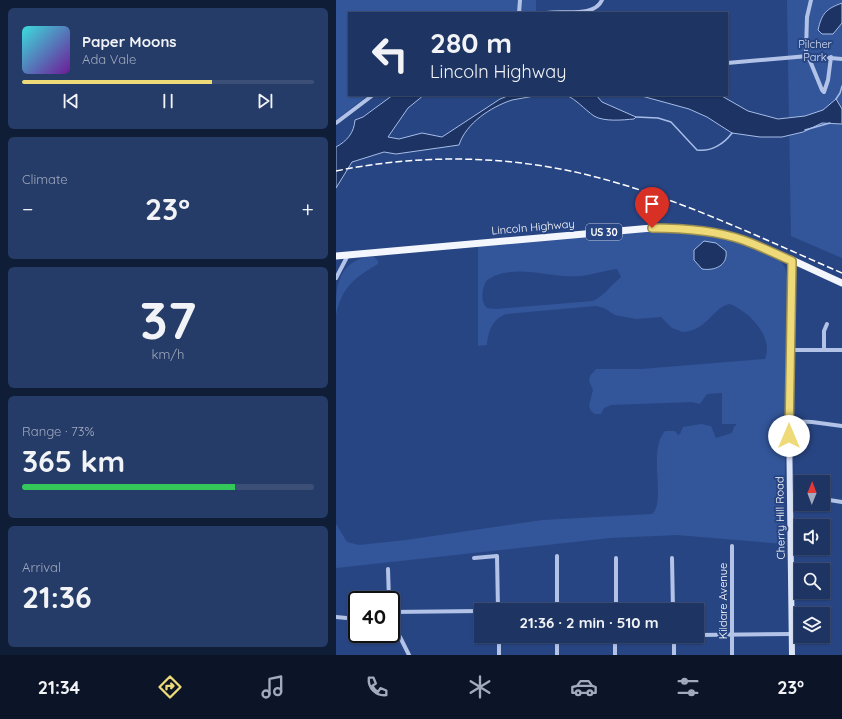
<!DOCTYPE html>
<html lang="en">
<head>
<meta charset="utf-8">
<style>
  :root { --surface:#1e3462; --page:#263c68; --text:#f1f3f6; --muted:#a1aabe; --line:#3c4f77; --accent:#eeda78 }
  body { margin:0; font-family:Quicksand,sans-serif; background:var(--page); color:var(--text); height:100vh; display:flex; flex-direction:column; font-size:15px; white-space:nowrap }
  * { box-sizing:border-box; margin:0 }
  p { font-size:13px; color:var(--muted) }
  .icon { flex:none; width:22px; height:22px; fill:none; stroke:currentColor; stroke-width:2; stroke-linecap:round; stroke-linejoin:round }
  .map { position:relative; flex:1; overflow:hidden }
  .panel { display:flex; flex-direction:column; gap:8px; padding:8px; background:#101d36; width:336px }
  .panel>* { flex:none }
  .top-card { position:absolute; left:12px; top:12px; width:380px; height:84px; border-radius:0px; box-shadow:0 1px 3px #0004,0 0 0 1px var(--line); background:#1e3462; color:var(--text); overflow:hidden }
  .needle { width:26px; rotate:1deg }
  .fabs { position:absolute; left:458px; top:475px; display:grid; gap:8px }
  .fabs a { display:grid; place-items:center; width:36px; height:36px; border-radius:0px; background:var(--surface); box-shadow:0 1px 3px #0004,0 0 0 1px var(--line); font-size:20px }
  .speed { position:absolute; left:12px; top:591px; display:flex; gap:8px; font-size:20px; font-weight:700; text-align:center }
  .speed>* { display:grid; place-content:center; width:52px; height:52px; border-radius:50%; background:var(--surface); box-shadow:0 1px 3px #0004,0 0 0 1px var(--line); line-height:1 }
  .speed .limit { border:2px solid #111; border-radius:6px; background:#fff; color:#111 }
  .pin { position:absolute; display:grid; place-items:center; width:34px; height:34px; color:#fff; margin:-41px -17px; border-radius:50% 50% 50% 0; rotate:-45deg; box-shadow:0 0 4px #0007 }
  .pin .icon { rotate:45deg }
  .me { position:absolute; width:44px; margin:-22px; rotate:0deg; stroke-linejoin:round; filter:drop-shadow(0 0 3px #0008) }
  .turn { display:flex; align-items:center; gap:14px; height:84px; padding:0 16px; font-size:18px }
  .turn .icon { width:52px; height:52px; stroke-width:2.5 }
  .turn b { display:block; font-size:28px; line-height:34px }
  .big { font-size:30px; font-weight:700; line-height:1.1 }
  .panel .tile { flex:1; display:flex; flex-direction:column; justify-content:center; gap:6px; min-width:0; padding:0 14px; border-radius:6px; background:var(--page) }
  .panel .dial { align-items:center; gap:0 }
  .dial b { font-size:52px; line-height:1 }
  .song { display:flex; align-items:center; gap:12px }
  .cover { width:48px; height:48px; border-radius:6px; background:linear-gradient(135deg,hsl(180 70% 55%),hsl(280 70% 35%)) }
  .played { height:4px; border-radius:2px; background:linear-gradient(90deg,var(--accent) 65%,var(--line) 65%) }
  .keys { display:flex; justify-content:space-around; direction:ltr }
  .heat { display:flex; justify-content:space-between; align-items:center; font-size:22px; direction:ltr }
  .charge { height:6px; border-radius:3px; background:linear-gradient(90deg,#34c759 73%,var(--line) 0) }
  .trip { position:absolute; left:138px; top:603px; width:230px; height:40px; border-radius:0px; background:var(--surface); box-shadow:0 1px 3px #0004,0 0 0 1px var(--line); font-weight:700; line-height:40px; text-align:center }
  .dock { display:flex; height:64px; justify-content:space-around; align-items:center; background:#0c1527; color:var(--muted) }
  .dock .icon { width:28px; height:28px }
  .dock .on { color:var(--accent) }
  .dock b { font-size:18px; color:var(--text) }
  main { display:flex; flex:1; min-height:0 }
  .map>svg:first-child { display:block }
  .green { fill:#33569a; fill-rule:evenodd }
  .water { fill:#1c3364; stroke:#a6bde7 }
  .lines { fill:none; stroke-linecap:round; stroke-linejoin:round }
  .stream { stroke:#a6bde7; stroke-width:1.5 }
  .street { stroke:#b2c3e7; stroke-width:4 }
  .secondary { stroke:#dbe4f6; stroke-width:6 }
  .primary { stroke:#f3f6fd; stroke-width:7 }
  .rail { stroke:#fff; stroke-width:1.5; stroke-dasharray:7 3; stroke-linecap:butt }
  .route-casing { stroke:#9b8e4e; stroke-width:10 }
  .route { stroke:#eeda78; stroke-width:7 }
  .labels { text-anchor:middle; stroke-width:4; stroke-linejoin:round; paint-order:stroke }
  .shield { fill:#284583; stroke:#bec7da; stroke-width:1 }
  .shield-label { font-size:10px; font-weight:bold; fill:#fff }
  .park-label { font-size:11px; fill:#d5e0f6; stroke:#284583 }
  .street-label { font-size:11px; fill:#fff; stroke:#284583 }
</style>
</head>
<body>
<main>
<section class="panel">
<div class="tile">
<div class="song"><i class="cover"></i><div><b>Paper Moons</b><p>Ada Vale</p></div></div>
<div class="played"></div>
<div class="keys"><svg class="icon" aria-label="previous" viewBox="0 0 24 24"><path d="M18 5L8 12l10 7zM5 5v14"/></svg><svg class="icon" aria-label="pause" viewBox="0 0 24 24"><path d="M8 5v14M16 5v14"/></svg><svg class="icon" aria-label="next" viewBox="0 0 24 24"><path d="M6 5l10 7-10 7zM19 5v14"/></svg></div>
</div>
<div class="tile"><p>Climate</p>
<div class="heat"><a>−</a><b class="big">23°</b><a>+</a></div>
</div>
<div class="tile dial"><b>37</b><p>km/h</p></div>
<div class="tile"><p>Range · 73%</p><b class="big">365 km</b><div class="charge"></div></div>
<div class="tile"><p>Arrival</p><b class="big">21:36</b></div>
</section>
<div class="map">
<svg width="506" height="655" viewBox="0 0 506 655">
  <rect width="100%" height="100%" fill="#284583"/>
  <!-- green -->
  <g class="green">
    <path d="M0 0H200V13H13V95H32L0 120Z"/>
    <path d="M451 0H506V258L455 236Z"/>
    <path d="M328 230C367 233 405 241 441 258 449 264 450 269 451 279L448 544 341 535 274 538 0 568V524L11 542 23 545 70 540 207 520 316 514C331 502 311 451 329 431H339L342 435 344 434 347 427 365 424 375 426 380 438 396 433 398 427 401 424H386V393L371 394 364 404 356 402 275 405 268 408 265 414H259L255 411 253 406 257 390 253 381 254 376 260 369H305L429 359C438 337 414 312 394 304 376 307 373 330 347 332L336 328 325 317 300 319 279 315 268 308 260 306 170 314C156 319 152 332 151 345L142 346V245ZM281 269 285 277C276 284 267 297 257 301L160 309 151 308C144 302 146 289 150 281 176 261 215 279 244 276 256 275 269 270 281 269Z"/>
    <path d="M29 257H38L42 261V264C18 278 6 287 0 315 0 288 0 266 29 257Z"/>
  </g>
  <!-- water -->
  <g class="water">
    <path d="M506 3V23L497 34H486L482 30C486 13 490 9 506 3Z"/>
    <path d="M57 95H88L72 108 52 137 63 139 86 133 106 137 164 99 174 95H204C195 97 185 98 176 100 155 107 130 123 123 145L60 154 48 152 16 162 0 188V147C11 141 18 133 19 120L27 117Z"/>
    <path d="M230 95H260L266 102 300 117 298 119C287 120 268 122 258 116 248 109 241 100 230 95Z"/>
    <path d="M302 95H384L412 111 442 119 469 116 487 110 500 99 506 109V124L486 123 467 132 446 137H424L396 133 371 117 353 109Z"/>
    <path d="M368 241 380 243 390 251C392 266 378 271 366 269L358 260V250Z"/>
  </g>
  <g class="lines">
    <!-- stream -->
    <g class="stream">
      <path d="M500 99 504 93 506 86"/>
      <path d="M300 117 322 118 335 122 361 150C375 152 388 144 396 133"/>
      <path d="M469 130 494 123"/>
    </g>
    <!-- street -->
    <g class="street">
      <path d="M475 0 471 17 470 51 486 90 488 92 492 80 495 57"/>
      <path d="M183 13 184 0"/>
      <path d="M211 13C228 10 258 18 266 0"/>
      <path d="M391 63 472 56 506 59"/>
      <path d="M0 123 37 95"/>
      <path d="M0 278 12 255"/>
      <path d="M454 350H506"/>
      <path d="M488 350V331L491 324"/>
      <path d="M453 421 476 422 506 426"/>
      <path d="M454 495 465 496"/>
      <path d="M487 499 506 502"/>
      <path d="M138 558 161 556 162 610"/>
      <path d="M336 558 337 610"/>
      <path d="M52 569 53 600"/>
      <path d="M221 610V556"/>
      <path d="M280 610V558"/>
      <path d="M55 612 145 611"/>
      <path d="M0 617 21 619"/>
      <path d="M55 628 64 637 73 655"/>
      <path d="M361 635 456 634"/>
      <path d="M279 636V655"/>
      <path d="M338 636V655"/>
      <path d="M163 637 266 636"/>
      <path d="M163 655V636"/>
      <path d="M221 655V636"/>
      <path d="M396 655V546"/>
    </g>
    <!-- secondary -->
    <path class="secondary" d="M456 261 453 421 456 655"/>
    <!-- primary -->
    <path class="primary" d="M0 256 316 228C337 228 359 228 380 233 424 242 465 265 506 283"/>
    <!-- rail -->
    <path class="rail" d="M0 171C83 154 170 155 252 175 338 196 425 238 506 273"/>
  </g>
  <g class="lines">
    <!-- route casing -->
    <g class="route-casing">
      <path id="route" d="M316 228C347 228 378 230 407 240 424 246 440 254 456 261L453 436"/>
    </g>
    <!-- route -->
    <use href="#route" class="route"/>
  </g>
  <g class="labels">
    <!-- shield labels -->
    <rect class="shield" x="250" y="224" width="36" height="16" rx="3"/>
    <g class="shield-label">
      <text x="268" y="236">US 30</text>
    </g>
    <!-- park labels -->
    <g class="park-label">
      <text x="479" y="48">Pilcher<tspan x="479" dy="13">Park</tspan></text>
    </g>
    <!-- street labels -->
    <g class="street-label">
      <text transform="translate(197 227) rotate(-5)" y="4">Lincoln Highway</text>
      <text transform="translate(444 518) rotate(-91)" y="4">Cherry Hill Road</text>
      <text transform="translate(387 601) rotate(-90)" y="4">Kildare Avenue</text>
    </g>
  </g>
</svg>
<div class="fabs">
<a><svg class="needle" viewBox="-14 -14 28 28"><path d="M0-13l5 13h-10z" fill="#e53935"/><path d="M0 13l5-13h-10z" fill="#a1aabe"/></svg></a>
<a><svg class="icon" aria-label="sound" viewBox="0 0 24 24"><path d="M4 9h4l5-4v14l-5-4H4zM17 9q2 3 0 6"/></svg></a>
<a><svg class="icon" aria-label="search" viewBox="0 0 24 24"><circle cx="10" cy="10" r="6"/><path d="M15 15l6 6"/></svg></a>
<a><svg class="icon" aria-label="layers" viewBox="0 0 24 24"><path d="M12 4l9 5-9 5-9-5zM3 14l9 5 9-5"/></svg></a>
</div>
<div class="speed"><div class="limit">40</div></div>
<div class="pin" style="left:316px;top:228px;background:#d93025"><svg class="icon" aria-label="arrive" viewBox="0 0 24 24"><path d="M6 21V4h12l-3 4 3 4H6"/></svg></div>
<svg class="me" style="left:453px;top:436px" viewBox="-20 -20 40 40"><circle r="19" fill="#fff"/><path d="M0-13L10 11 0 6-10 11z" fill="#eeda78"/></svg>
<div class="trip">21:36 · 2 min · 510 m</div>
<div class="top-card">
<div class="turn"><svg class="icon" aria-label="left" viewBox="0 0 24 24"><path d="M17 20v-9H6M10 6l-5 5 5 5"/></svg><div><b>280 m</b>Lincoln Highway</div></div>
</div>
</div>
</main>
<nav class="dock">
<b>21:34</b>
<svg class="icon on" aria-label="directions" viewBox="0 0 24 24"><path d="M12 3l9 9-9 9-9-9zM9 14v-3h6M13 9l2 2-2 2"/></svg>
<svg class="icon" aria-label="music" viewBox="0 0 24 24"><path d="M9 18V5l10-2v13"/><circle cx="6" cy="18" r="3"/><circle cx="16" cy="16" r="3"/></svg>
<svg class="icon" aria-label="phone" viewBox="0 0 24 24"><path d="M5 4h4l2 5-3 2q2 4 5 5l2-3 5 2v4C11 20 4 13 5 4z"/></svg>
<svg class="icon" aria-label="climate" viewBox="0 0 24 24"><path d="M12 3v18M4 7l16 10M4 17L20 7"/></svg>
<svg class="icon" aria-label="car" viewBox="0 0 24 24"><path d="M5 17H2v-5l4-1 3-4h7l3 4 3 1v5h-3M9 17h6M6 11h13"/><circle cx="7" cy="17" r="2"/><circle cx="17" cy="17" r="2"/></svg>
<svg class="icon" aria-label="filters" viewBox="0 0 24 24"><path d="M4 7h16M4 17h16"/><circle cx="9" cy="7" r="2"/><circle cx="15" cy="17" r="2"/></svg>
<b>23°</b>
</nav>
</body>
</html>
